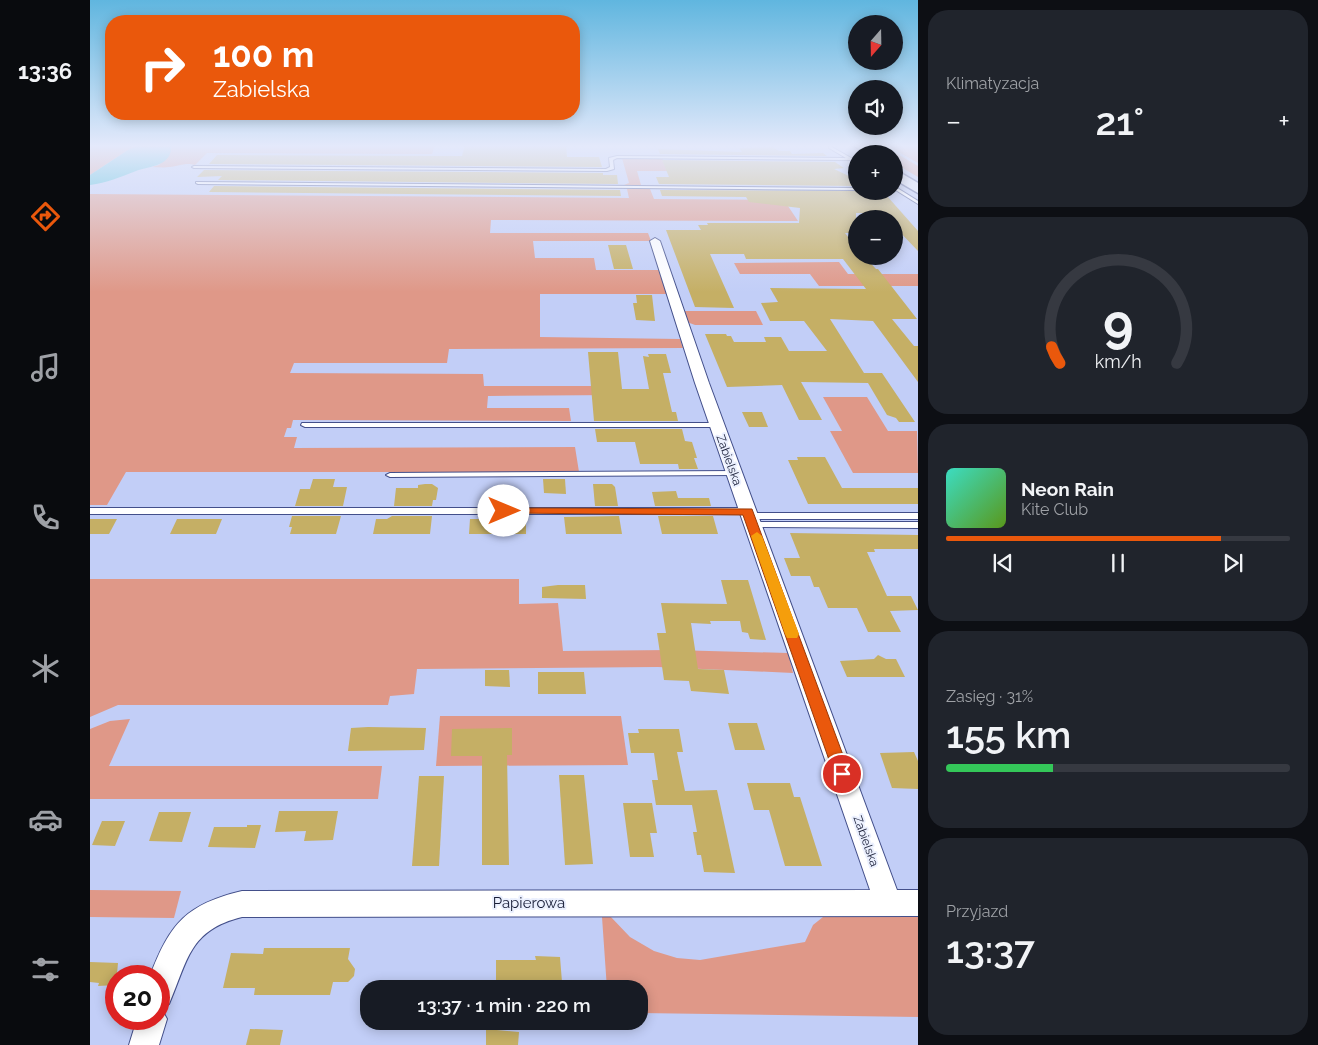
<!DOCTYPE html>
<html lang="pl">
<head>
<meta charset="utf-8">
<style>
  :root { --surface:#171b24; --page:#20242c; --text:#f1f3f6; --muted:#9ea1a6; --line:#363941; --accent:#ea580c }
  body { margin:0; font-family:Raleway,sans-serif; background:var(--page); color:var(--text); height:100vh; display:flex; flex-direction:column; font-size:19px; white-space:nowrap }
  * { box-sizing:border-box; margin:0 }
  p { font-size:16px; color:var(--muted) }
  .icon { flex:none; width:28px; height:28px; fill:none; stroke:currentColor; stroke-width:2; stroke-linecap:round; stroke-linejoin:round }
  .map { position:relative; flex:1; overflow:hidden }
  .details { display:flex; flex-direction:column; gap:10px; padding:10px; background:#0d0f14; width:400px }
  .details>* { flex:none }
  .guide { position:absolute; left:15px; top:15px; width:475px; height:105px; border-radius:20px; box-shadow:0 2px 12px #0003; background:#ea580c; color:#fff; overflow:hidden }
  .needle { width:32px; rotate:200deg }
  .tools { position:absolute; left:758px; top:15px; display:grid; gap:10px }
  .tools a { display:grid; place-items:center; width:55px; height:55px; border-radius:50%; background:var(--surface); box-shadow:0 2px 12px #0003; font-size:25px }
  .speed { position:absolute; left:15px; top:965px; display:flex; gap:10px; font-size:25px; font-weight:700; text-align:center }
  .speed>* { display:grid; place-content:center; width:65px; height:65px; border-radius:50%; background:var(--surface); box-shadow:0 2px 12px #0003; line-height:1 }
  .speed .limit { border:8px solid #d22; background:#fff; color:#111 }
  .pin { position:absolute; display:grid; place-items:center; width:42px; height:42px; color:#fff; margin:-21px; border:2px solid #fff; border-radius:50%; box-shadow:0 1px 5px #0007 }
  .me { position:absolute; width:55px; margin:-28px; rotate:90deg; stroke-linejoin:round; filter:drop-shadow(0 0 4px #0008) }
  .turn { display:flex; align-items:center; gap:18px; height:105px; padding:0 25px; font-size:22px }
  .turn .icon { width:65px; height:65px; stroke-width:2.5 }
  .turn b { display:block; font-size:35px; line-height:42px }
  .big { font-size:38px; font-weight:600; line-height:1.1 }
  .details .tile { flex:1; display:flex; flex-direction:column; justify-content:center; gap:8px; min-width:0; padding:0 18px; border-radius:20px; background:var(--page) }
  .details .dial { align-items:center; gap:0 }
  .dial svg { height:130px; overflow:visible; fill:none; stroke:var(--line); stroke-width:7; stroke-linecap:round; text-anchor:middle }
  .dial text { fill:var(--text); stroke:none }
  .song { display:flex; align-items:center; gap:15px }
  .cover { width:60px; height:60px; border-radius:8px; background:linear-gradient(135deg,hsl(170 70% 55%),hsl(90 70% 35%)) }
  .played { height:5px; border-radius:2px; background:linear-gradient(90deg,var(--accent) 80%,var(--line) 80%) }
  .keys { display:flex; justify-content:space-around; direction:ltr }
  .heat { display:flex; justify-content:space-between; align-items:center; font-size:28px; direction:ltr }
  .charge { height:8px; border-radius:4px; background:linear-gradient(90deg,#34c759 31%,var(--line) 0) }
  .trip { position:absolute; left:270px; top:980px; width:288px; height:50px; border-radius:20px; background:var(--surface); box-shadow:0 2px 12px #0003; font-weight:600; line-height:50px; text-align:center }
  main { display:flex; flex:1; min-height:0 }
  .menu { display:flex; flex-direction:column; width:90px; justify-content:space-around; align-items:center; background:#090b0e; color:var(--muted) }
  .menu .icon { width:35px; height:35px }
  .menu .on { color:var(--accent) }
  .menu b { font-size:22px; color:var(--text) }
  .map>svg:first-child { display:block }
  .green { fill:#df9888 }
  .water { fill:#35bad2 }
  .building { fill:#c5af65 }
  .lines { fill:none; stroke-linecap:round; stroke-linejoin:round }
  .service-casing { stroke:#434f8a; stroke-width:2 }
  .minor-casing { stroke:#434f8a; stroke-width:2 }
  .secondary-casing { stroke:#434f8a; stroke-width:3 }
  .service { fill:#fff; fill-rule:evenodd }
  .minor { fill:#fff; fill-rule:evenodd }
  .secondary { fill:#e9edfa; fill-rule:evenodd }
  .route { fill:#ea580c; stroke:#983908 }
  .slow { fill:#f59e0b }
  .labels { text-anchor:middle; stroke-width:4; stroke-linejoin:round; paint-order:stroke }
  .street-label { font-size:12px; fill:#181d36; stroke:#ebf0fe }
  .near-street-label { font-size:15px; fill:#181d36; stroke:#ebf0fe }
</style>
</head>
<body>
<main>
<nav class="menu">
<b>13:36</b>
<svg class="icon on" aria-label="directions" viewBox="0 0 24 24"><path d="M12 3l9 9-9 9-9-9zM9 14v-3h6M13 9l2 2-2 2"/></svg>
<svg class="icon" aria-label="music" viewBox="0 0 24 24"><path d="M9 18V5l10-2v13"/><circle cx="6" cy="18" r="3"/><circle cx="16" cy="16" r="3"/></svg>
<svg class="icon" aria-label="phone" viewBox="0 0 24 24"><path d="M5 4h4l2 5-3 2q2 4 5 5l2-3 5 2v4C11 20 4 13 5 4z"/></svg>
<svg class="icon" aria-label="climate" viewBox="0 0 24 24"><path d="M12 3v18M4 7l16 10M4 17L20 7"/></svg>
<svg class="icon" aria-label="car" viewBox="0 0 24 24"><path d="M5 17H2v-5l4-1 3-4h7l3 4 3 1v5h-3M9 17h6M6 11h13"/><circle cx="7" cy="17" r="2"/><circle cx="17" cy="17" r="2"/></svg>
<svg class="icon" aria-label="filters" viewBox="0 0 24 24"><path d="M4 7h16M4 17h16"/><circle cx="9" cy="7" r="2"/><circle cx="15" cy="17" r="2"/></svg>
</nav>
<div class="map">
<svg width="828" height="1045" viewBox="0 0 828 1045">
  <rect width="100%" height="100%" fill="#c2cef7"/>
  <!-- green -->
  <g class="green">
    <path d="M0 145 48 147 38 150 0 175Z"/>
    <path d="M81 145H345L342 154 117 153 105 165C95 162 90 166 79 167 74 168 68 167 62 167L69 165 81 150Z"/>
    <path d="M776 145H792L828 166V177L804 163V154H789Z"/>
    <path d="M797 145H828V163L798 146Z"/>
    <path d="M532 158H572L577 171H547L551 185H534L539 183Z"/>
    <path d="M537 189H560L564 199 694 200 708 221 401 220 400 233H558L561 241H443L445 258H504L506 270H571L577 294H450V337L590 339 593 348 359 349 357 363H204L200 373 393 374 394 386H526L528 395 398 396 397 408H479L481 421 203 420 201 428H197L194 437H207L204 448 485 447 489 472H36L17 505H0V194L539 198Z"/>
    <path d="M749 262 758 274H828V286H729L720 274H650L644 263Z"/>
    <path d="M593 311H666L673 325H605L597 322Z"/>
    <path d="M733 397H777L798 431H827L828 473H763L740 431H752Z"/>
    <path d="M0 579H429V604L468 603 473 651 582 650 698 653 703 673 568 667 327 669 324 694 300 696 298 705H28L0 717Z"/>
    <path d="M350 716H531L538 765 346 766Z"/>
    <path d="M40 719 19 766H292L288 799H0V729L20 721Z"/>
    <path d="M0 890 91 891 84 918 0 917Z"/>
    <path d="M520 916 540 937 564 951 587 958 610 960 715 942 723 925 733 917H828V1017L549 1013V989H517L512 917Z"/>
  </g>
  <!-- water -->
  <path class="water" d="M50 145H81C83 166 60 166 46 171 30 177 17 183 0 185V175L38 150Z"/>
  <!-- building -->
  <g class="building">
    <path d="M375 145H476L477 157H509L512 167 119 164 127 155 372 156Z"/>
    <path d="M682 147 689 151H700L702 154 733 153 737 156 570 154 568 149 652 152 649 148Z"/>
    <path d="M572 160 745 162 754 168 744 169 761 177 766 181V186L569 184 566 177H579Z"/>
    <path d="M114 170 513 173V175H527L528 184 128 180 132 176 107 177Z"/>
    <path d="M124 186 530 190 531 196 119 192Z"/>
    <path d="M570 190 779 191 797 196 828 231V251L804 226V219H797L792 213H766V233H755L766 247V256H774L786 269H788L827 319H802L824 346H828V382L783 321 740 319 774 373H792L825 422H809L806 418 797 415 778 383 711 382 732 420H709L692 385 637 387 615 334H636L637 336H641L644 342H676L674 337H691L699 351H737L714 321H680L671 303 688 302 680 288 776 289 753 259H656L654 254H620L644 308 605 307 576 230H611L608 225H618L617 223H709L710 208 659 202 656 197 572 196Z"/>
    <path d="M518 245H536L543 269H524Z"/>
    <path d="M546 295H562L565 321 546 320 543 303H547Z"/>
    <path d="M498 352H528L532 389H559L553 356 559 357 558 354H576L581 373H573L582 412H586L588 421H504Z"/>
    <path d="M652 412H672L678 427H659Z"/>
    <path d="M505 429H592L595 441 602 442 607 458H604L608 469H589L588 464H550L545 442H507Z"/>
    <path d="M707 457H735L752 488H828V504H718L698 460H708Z"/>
    <path d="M223 479H245L243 487H257L253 506H205L210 489H220Z"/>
    <path d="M453 479H475L476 494 454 493Z"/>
    <path d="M335 484H342L348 488 346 500H343L342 506H304L306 488H328V485Z"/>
    <path d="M503 484H522L525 487 528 506H505Z"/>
    <path d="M586 491 588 498H619L621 506H565L562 492Z"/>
    <path d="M202 516H251L246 534H200L202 527H199Z"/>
    <path d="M302 516H342L340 534H283L286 519H297Z"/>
    <path d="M529 516 532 534H476L474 517Z"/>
    <path d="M568 516H623L628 534H572Z"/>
    <path d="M391 517 436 519V534H379L380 519H391Z"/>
    <path d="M0 519H27L19 534H0Z"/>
    <path d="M87 519H132L126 534H80Z"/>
    <path d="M700 533 828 535V549H784L785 552H777L797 596H821L828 610 800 611 811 632H778L767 608H738L729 587H724L720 576H701L694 558H710Z"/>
    <path d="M631 580H658L676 640 660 639 658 633 652 632 650 621H620L621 624 601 623 608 669 634 670 639 694 601 691 599 681 574 680 567 633H576L571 603 637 604Z"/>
    <path d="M468 585H495L496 599 452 598V587Z"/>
    <path d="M788 655 796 659H806L815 677H757L750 661 784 659Z"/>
    <path d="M395 670H419L420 687 395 686Z"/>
    <path d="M448 672H494L496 694H448Z"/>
    <path d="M638 723H667L675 750H645Z"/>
    <path d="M278 727 336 728 334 750 258 751 261 728Z"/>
    <path d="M422 728V755H417L419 865H392V756H361L362 729Z"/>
    <path d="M548 729H589L593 752H587L595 791 627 790 645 873 614 872 611 855H607L603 832H607L602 805H566L562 780H568L564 753H541L538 733H549Z"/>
    <path d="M824 752 828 761V789L802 788 790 753Z"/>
    <path d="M469 775H494L503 864 475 865Z"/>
    <path d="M329 776H354L349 866H322Z"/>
    <path d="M657 783H700L704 797H710L732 866H695L679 810H664Z"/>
    <path d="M533 803H562L567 833H560L564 857H540Z"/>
    <path d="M189 811H248L243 840 214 841 216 831 185 832Z"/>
    <path d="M69 812H101L92 842 59 841Z"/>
    <path d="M12 821H35L25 846 2 845Z"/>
    <path d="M157 825H171L165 848 118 847 124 827H157Z"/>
    <path d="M174 948H260L258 959 265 969 264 976 258 982H243L240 995H164L165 988H133L141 953 173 954Z"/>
    <path d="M445 956 470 957 472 982H461V989H406V960H446Z"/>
    <path d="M0 962 28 963 26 985 8 986 9 983 0 982Z"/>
    <path d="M160 1029 193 1030 190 1045H156Z"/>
    <path d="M396 1029 429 1032 428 1045H396Z"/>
  </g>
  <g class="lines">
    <!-- service casing -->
    <g class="service-casing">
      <g id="service">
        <path d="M740 146 763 159 761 160 527 158 523 160 524 169 517 171 104 168 102 167 104 166 516 169 520 167 519 158 527 156 756 158 739 148Z"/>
        <path d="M106 182 766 188V190L108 184 106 183Z"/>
        <path d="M804 186 828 201V204L804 189Z"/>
        <path d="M212 423H627L631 425 627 427H215L211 425Z"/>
        <path d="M644 471 648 473 647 475 300 477 296 475 300 473Z"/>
        <path d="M0 508H658L662 511 659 513H828V519H659L655 516 658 514H0Z"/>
        <path d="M663 522H828V528L660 527 659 525 660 523Z"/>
      </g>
    </g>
    <!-- minor casing -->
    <g class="minor-casing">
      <path id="minor" d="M565 238 570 241 619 383 807 890H828V916L152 917C99 930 98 960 79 1004L71 1008 77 1019 69 1045H39L47 1019H69V976H60C80 923 97 904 152 891L780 890 605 383 560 241Z"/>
    </g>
    <!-- secondary casing -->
    <g class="secondary-casing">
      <g id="secondary">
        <path d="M764 145H779L790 154H775Z"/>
        <path d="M804 169 828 183V193L804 179Z"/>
      </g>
    </g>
    <!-- service -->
    <use href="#service" class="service"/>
    <!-- minor -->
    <use href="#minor" class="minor"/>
    <!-- secondary -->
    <use href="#secondary" class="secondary"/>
  </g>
  <!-- sky -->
  <linearGradient id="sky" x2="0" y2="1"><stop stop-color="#60b6df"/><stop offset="0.5" stop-color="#e4e9fb"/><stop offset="1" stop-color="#e4e9fb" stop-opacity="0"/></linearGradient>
  <rect width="828" height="292" fill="url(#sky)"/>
  <!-- route -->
  <path class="route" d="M414 508 662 509 760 774 758 779 752 781 747 779 744 774 653 515 410 513 408 511 410 509Z"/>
  <!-- slow -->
  <path class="slow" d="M667 532 672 536 709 634 707 638H697L695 634 661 536Z"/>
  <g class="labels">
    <!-- street labels -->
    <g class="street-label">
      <text transform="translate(639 460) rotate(70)" y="4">Zabielska</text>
      <text transform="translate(776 841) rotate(70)" y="4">Zabielska</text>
    </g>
    <!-- near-street labels -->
    <g class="near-street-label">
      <text x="439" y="908">Papierowa</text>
    </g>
  </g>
</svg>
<div class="tools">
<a><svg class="needle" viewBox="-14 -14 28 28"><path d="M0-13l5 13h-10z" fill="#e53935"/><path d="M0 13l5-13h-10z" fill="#9ea1a6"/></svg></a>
<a><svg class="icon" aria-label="sound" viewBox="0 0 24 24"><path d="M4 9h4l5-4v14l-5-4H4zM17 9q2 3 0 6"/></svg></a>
<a>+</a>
<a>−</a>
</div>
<div class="speed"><div class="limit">20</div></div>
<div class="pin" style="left:752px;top:774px;background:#d93025"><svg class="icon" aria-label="arrive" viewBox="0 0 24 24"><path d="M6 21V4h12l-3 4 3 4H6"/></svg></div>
<svg class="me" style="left:414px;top:511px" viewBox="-20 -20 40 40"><circle r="19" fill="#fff"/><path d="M0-13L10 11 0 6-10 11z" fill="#ea580c"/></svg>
<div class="trip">13:37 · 1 min · 220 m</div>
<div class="guide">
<div class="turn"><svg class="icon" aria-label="right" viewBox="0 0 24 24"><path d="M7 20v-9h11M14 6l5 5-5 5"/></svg><div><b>100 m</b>Zabielska</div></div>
</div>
</div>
<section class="details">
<div class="tile"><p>Klimatyzacja</p>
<div class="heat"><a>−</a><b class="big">21°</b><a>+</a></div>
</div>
<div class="tile dial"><svg viewBox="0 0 100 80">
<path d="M14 69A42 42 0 1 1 86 69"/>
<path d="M14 69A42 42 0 0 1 9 59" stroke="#ea580c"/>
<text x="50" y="56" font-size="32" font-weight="700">9</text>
<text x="50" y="72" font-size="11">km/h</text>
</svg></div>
<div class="tile">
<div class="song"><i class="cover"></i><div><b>Neon Rain</b><p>Kite Club</p></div></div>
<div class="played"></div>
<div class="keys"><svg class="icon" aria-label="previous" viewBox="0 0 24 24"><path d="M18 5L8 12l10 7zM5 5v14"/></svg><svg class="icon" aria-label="pause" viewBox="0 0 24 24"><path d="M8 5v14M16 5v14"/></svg><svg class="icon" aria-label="next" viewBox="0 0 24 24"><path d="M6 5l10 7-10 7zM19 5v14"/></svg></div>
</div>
<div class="tile"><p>Zasięg · 31%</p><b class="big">155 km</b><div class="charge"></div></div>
<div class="tile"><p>Przyjazd</p><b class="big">13:37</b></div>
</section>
</main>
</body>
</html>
